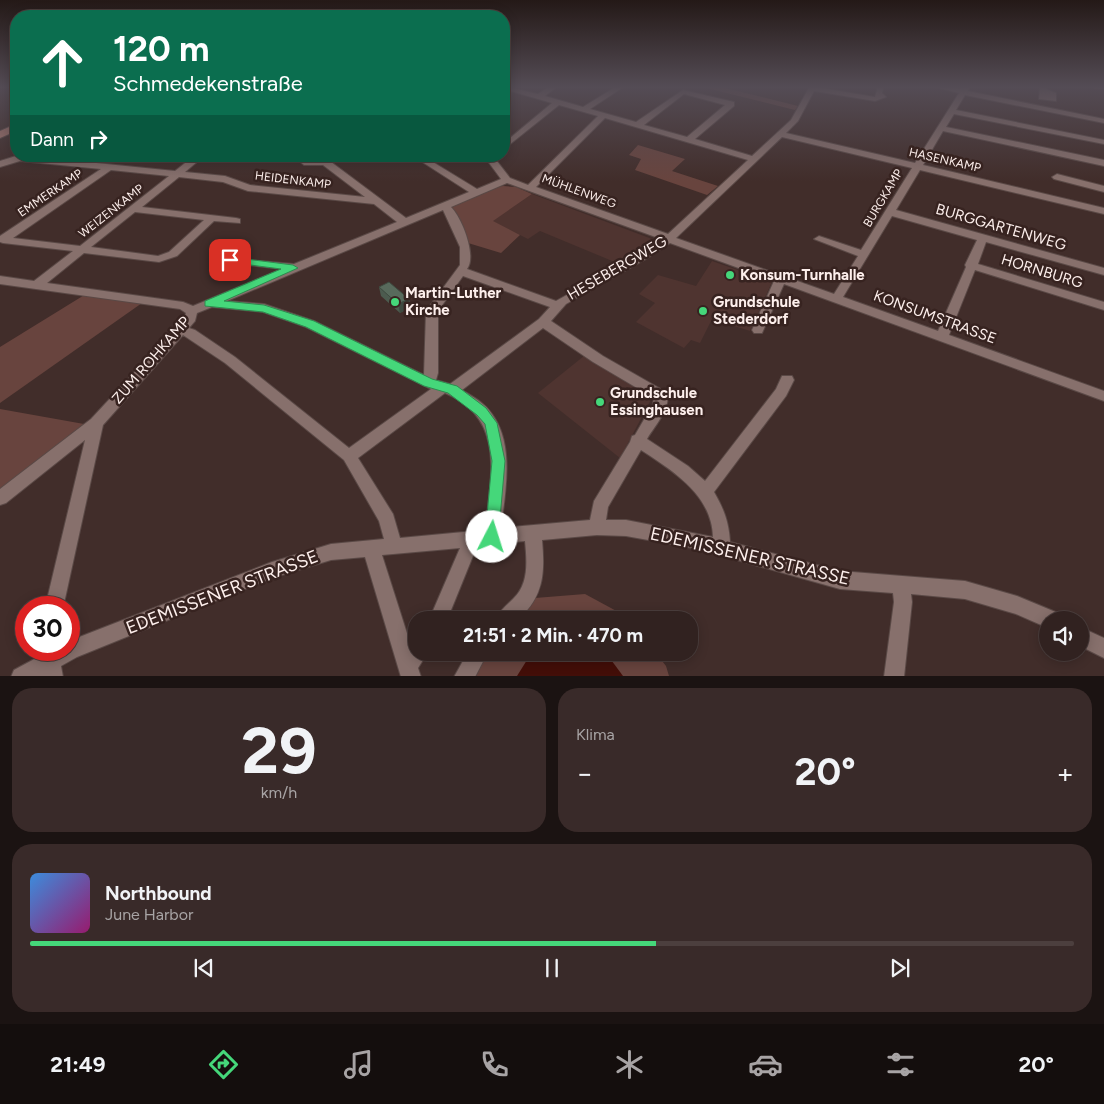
<!DOCTYPE html>
<html lang="de">
<head>
<meta charset="utf-8">
<style>
  :root { --surface:#312220; --page:#392a29; --text:#f1f3f6; --muted:#a8a4a5; --line:#4c3f3e; --accent:#45d77a }
  body { margin:0; font-family:Figtree,sans-serif; background:var(--page); color:var(--text); height:100vh; display:flex; flex-direction:column; font-size:19px; white-space:nowrap }
  * { box-sizing:border-box; margin:0 }
  p { font-size:16px; color:var(--muted) }
  .icon { flex:none; width:28px; height:28px; fill:none; stroke:currentColor; stroke-width:2; stroke-linecap:round; stroke-linejoin:round }
  .map { position:relative; height:676px; overflow:hidden }
  .side { display:flex; flex-direction:column; gap:12px; padding:12px; background:#1b1312; flex:1 }
  .side>* { flex:none }
  .banner { position:absolute; left:10px; top:10px; width:500px; height:152px; border-radius:20px; box-shadow:0 2px 12px #0003,0 0 0 1px var(--line); background:#0b6e4f; color:#fff; overflow:hidden }
  .buttons { position:absolute; left:1039px; top:611px; display:grid; gap:10px }
  .buttons a { display:grid; place-items:center; width:50px; height:50px; border-radius:50%; background:var(--surface); box-shadow:0 2px 12px #0003,0 0 0 1px var(--line); font-size:25px }
  .speed { position:absolute; left:15px; top:596px; display:flex; gap:10px; font-size:25px; font-weight:700; text-align:center }
  .speed>* { display:grid; place-content:center; width:65px; height:65px; border-radius:50%; background:var(--surface); box-shadow:0 2px 12px #0003,0 0 0 1px var(--line); line-height:1 }
  .speed .limit { border:8px solid #d22; background:#fff; color:#111 }
  .pin { position:absolute; display:grid; place-items:center; width:42px; height:42px; color:#fff; margin:-21px; border-radius:10px; box-shadow:0 2px 8px #0006 }
  .me { position:absolute; width:55px; margin:-28px; rotate:5deg; stroke-linejoin:round; filter:drop-shadow(0 0 4px #0008) }
  .turn { display:flex; align-items:center; gap:18px; height:105px; padding:0 20px; font-size:22px }
  .turn .icon { width:65px; height:65px; stroke-width:2.5 }
  .turn b { display:block; font-size:35px; line-height:42px }
  .then { display:flex; align-items:center; height:48px; padding:0 20px; background:#0003; gap:10px; font-size:19px }
  .big { font-size:38px; font-weight:700; line-height:1.1 }
  .side .widget { flex:1; display:flex; flex-direction:column; justify-content:center; gap:8px; min-width:0; padding:0 18px; border-radius:20px; background:var(--page) }
  .side .dial { align-items:center; gap:0 }
  .dial b { font-size:65px; line-height:1 }
  .song { display:flex; align-items:center; gap:15px }
  .cover { width:60px; height:60px; border-radius:8px; background:linear-gradient(135deg,hsl(210 70% 55%),hsl(320 70% 35%)) }
  .played { height:5px; border-radius:2px; background:linear-gradient(90deg,var(--accent) 60%,var(--line) 60%) }
  .keys { display:flex; justify-content:space-around; direction:ltr }
  .heat { display:flex; justify-content:space-between; align-items:center; font-size:28px; direction:ltr }
  .side .tiles { flex:1; display:grid; gap:12px; grid-template-columns:1fr 1fr }
  .widget:last-child { grid-column:span 2 }
  .trip { position:absolute; left:408px; top:611px; width:290px; height:50px; border-radius:20px; background:var(--surface); box-shadow:0 2px 12px #0003,0 0 0 1px var(--line); font-weight:700; line-height:50px; text-align:center }
  .tab-bar { display:flex; height:80px; justify-content:space-around; align-items:center; background:#140e0d; color:var(--muted) }
  .tab-bar .icon { width:35px; height:35px }
  .tab-bar .active { color:var(--accent) }
  .tab-bar b { font-size:22px; color:var(--text) }
  .map>svg:first-child { display:block }
  .built { fill:#4f3430 }
  .green { fill:#68443e }
  .water { fill:#430e08 }
  .lines { fill:none; stroke-linecap:round; stroke-linejoin:round }
  .minor-casing { stroke:#5a4946; stroke-width:2 }
  .major-casing { stroke:#5a4946; stroke-width:2 }
  .minor { fill:#87706c; fill-rule:evenodd }
  .major { fill:#ad7a71; fill-rule:evenodd }
  .wall { fill:#4c5b4f }
  .shaded-wall { fill:#3e4a40 }
  .building { fill:#586a5c; stroke:#3e4a40 }
  .route { fill:#45d77a; stroke:#2d8c4f }
  .poi-dot { fill:#45d77a; stroke:#372320; stroke-width:2 }
  .labels { text-anchor:middle; stroke-width:5; stroke-linejoin:round; paint-order:stroke }
  .far-street-label { font-size:12px; fill:#fdefec; stroke:#372320 }
  .street-label { font-size:15px; fill:#fdefec; stroke:#372320 }
  .poi-label { font-size:15px; font-weight:bold; fill:#fdefec; stroke:#372320; text-anchor:start }
  .near-street-label { font-size:18px; fill:#fdefec; stroke:#372320 }
</style>
</head>
<body>
<div class="map">
<svg width="1104" height="677" viewBox="0 0 1104 677">
  <rect width="100%" height="100%" fill="#412d2a"/>
  <!-- built -->
  <g class="built">
    <path d="M532 194 652 239V241L617 263 540 231 528 239 492 221Z"/>
    <path d="M712 261 772 282 750 331 712 319 700 343 691 340 684 348 636 322 655 303 639 294 658 275 696 286Z"/>
    <path d="M584 356 653 396 620 458 538 393Z"/>
  </g>
  <!-- green -->
  <g class="green">
    <path d="M698 86H717L798 106 795 110Z"/>
    <path d="M638 145 685 159 672 171 718 186 707 195 635 170 641 159 629 155Z"/>
    <path d="M503 186 516 187 532 194 493 221 520 235 501 253 468 243 451 206 495 187Z"/>
    <path d="M86 294 142 303 0 403V347Z"/>
    <path d="M0 409 84 424 0 489Z"/>
    <path d="M585 594 633 620H516L535 598Z"/>
    <path d="M490 652 656 653 666 666 669 676 473 677Z"/>
  </g>
  <!-- water -->
  <path class="water" d="M532 652 606 653 623 676H517Z"/>
  <g class="lines">
    <!-- minor casing -->
    <g class="minor-casing">
      <g id="minor">
        <path d="M504 86 538 94 550 86H558L545 96 583 107 617 86H625L590 109 636 122 683 90 734 102V106L695 139 752 156 791 120 810 86 875 97 878 86H884L882 93 886 97 875 101 814 91 798 121 786 133 915 163 959 93 931 86 961 89 964 86H970L968 91 1104 119V123L965 95 956 110 1104 140V144L954 114 946 127 1104 160V166L943 131 923 165 1104 208V214L920 170 896 210 1104 268V275L986 242 978 264 1104 302V310L975 270 949 335 1104 391V401L784 284 762 333H754L752 330 774 281 670 243 646 259 566 304 551 321 603 356 666 392C673 406 654 427 647 439L688 466 705 481 776 389 782 376H792L794 380 786 396 714 492C724 509 729 523 730 542L840 571 965 581 1017 596 1058 613 1060 620H1048V628L1016 614 965 599 911 594 912 602 904 677H884L894 602 893 593 840 589 698 549 626 536 597 535 542 540C545 573 544 596 518 620H495C499 611 506 606 513 599 529 584 527 562 525 541L477 546 447 620H429L460 548 382 555 411 646 416 644V652H428L418 668 421 677H401L365 557 331 560 272 578 77 657 61 666 63 677H11L14 670 40 656 38 650H69V641L272 562 331 544 384 539 379 521 344 460 225 363 183 335 103 425 63 608H45L85 440 6 503 0 505V489L91 419 183 320 186 313 180 309 0 284V276L34 281 73 251 3 243 0 242V236L101 169 20 161 0 167V161L16 156H27L175 171 194 156H204L185 172 225 176 250 185 365 197 323 165H304L297 159 299 156H308L306 159H316L313 156H323L406 218 469 192 413 156H423L477 189 501 179 484 156H493L510 178 528 185 598 116 559 105 504 149V143L552 103 504 89ZM684 94 725 105 687 137 644 125ZM605 118 748 160 668 234 536 187ZM782 137 912 168 861 250 819 236 814 239 858 256 834 294 676 238ZM111 170 169 176 80 246 13 238ZM179 177 223 182 248 191 374 204 397 222 294 264 226 258 225 260 230 263 282 269 193 306 183 302 47 283 84 253 159 262 177 256 214 221 240 223V219L236 218 142 207ZM507 183 661 239 638 255 556 301 467 269C477 256 462 218 451 207ZM443 210 460 247V265L426 311 424 375 314 321 264 304 227 301ZM135 212 204 220 169 252 158 256 91 247ZM892 216 977 240 965 265 966 267 938 331 843 297ZM463 276 550 307 539 319 450 384 436 380 438 373V311ZM212 307 263 312 306 327 431 389 349 448 235 357 195 330 189 328 195 321 197 313ZM543 328 593 362 654 398 653 404 635 435 632 436 630 442 594 501 590 520 501 528C505 493 515 445 492 414 485 403 473 397 462 390ZM445 393C506 418 491 477 485 530L400 538 393 514 358 458ZM641 450C673 471 712 495 713 537L626 520H606L608 507Z"/>
        <path d="M1040 86H1046V89L1056 93V101L1039 99Z"/>
        <path d="M1093 86H1104V89L1094 88Z"/>
        <path d="M1057 174 1104 186V192L1054 179 1052 177Z"/>
        <path d="M1080 627 1104 638V658L1080 646Z"/>
        <path d="M468 652H488L475 677H454Z"/>
      </g>
    </g>
    <!-- major casing -->
    <g class="major-casing">
      <path id="major" d="M16 124V131L0 138V131Z"/>
    </g>
    <!-- minor -->
    <use href="#minor" class="minor"/>
    <!-- major -->
    <use href="#major" class="major"/>
  </g>
  <!-- wall -->
  <path class="wall" d="M379 287 409 299 411 307 400 313 381 296Z"/>
  <!-- shaded-wall -->
  <path class="shaded-wall" d="M409 299 411 307 400 313 398 304Z"/>
  <!-- building -->
  <path class="building" d="M389 282 409 299 398 304 379 287Z"/>
  <!-- sky -->
  <linearGradient id="sky" x2="0" y2="1"><stop stop-color="#241917"/><stop offset="0.48" stop-color="#544c55"/><stop offset="1" stop-color="#544c55" stop-opacity="0"/></linearGradient>
  <rect width="1104" height="181" fill="url(#sky)"/>
  <!-- route -->
  <path class="route" d="M230 257 293 265 298 268 224 301 264 305 314 321 432 379 457 386 486 408 497 423 505 461 498 542 492 544 487 542 485 537 492 461 485 424 477 415 448 393 424 386 306 327 263 312 205 306V301L281 269 227 262V258Z"/>
  <!-- markers -->
  <g class="poi-dot">
    <circle cx="730" cy="275" r="5"/>
    <circle cx="395" cy="302" r="5"/>
    <circle cx="703" cy="311" r="5"/>
    <circle cx="600" cy="402" r="5"/>
  </g>
  <g class="labels">
    <!-- far-street labels -->
    <g class="far-street-label">
      <text transform="translate(945 160) rotate(13)" y="4">HASENKAMP</text>
      <text transform="translate(293 180) rotate(7)" y="4">HEIDENKAMP</text>
      <text transform="translate(579 191) rotate(20)" y="4">MÜHLENWEG</text>
      <text transform="translate(50 193) rotate(-34)" y="4">EMMERKAMP</text>
      <text transform="translate(883 198) rotate(-59)" y="4">BURGKAMP</text>
      <text transform="translate(111 211) rotate(-38)" y="4">WEIZENKAMP</text>
    </g>
    <!-- street labels -->
    <g class="street-label">
      <text transform="translate(1001 227) rotate(16)" y="5">BURGGARTENWEG</text>
      <text transform="translate(617 268) rotate(-30)" y="5">HESEBERGWEG</text>
      <text transform="translate(1042 271) rotate(17)" y="5">HORNBURG</text>
      <text transform="translate(935 317) rotate(20)" y="5">KONSUMSTRASSE</text>
      <text transform="translate(151 360) rotate(-49)" y="5">ZUM ROHKAMP</text>
    </g>
    <!-- poi labels -->
    <g class="poi-label">
      <text x="740" y="280">Konsum-Turnhalle</text>
      <text x="405" y="298">Martin-Luther<tspan x="405" dy="17">Kirche</tspan></text>
      <text x="713" y="307">Grundschule<tspan x="713" dy="17">Stederdorf</tspan></text>
      <text x="610" y="398">Grundschule<tspan x="610" dy="17">Essinghausen</tspan></text>
    </g>
    <!-- near-street labels -->
    <g class="near-street-label">
      <text transform="translate(750 556) rotate(13)" y="6">EDEMISSENER STRASSE</text>
      <text transform="translate(222 592) rotate(-21)" y="6">EDEMISSENER STRASSE</text>
    </g>
  </g>
</svg>
<div class="buttons">
<a><svg class="icon" aria-label="sound" viewBox="0 0 24 24"><path d="M4 9h4l5-4v14l-5-4H4zM17 9q2 3 0 6"/></svg></a>
</div>
<div class="speed"><div class="limit">30</div></div>
<div class="pin" style="left:230px;top:260px;background:#d93025"><svg class="icon" aria-label="arrive" viewBox="0 0 24 24"><path d="M6 21V4h12l-3 4 3 4H6"/></svg></div>
<svg class="me" style="left:492px;top:537px" viewBox="-20 -20 40 40"><circle r="19" fill="#fff"/><path d="M0-13L10 11 0 6-10 11z" fill="#45d77a"/></svg>
<div class="trip">21:51 · 2 Min. · 470 m</div>
<div class="banner">
<div class="turn"><svg class="icon" aria-label="ahead" viewBox="0 0 24 24"><path d="M12 20V5M6 11l6-6 6 6"/></svg><div><b>120 m</b>Schmedekenstraße</div></div>
<div class="then">Dann<svg class="icon" aria-label="right" viewBox="0 0 24 24"><path d="M7 20v-9h11M14 6l5 5-5 5"/></svg></div>
</div>
</div>
<section class="side">
<div class="tiles">
<div class="widget dial"><b>29</b><p>km/h</p></div>
<div class="widget"><p>Klima</p>
<div class="heat"><a>−</a><b class="big">20°</b><a>+</a></div>
</div>
<div class="widget">
<div class="song"><i class="cover"></i><div><b>Northbound</b><p>June Harbor</p></div></div>
<div class="played"></div>
<div class="keys"><svg class="icon" aria-label="previous" viewBox="0 0 24 24"><path d="M18 5L8 12l10 7zM5 5v14"/></svg><svg class="icon" aria-label="pause" viewBox="0 0 24 24"><path d="M8 5v14M16 5v14"/></svg><svg class="icon" aria-label="next" viewBox="0 0 24 24"><path d="M6 5l10 7-10 7zM19 5v14"/></svg></div>
</div>
</div>
</section>
<nav class="tab-bar">
<b>21:49</b>
<svg class="icon active" aria-label="directions" viewBox="0 0 24 24"><path d="M12 3l9 9-9 9-9-9zM9 14v-3h6M13 9l2 2-2 2"/></svg>
<svg class="icon" aria-label="music" viewBox="0 0 24 24"><path d="M9 18V5l10-2v13"/><circle cx="6" cy="18" r="3"/><circle cx="16" cy="16" r="3"/></svg>
<svg class="icon" aria-label="phone" viewBox="0 0 24 24"><path d="M5 4h4l2 5-3 2q2 4 5 5l2-3 5 2v4C11 20 4 13 5 4z"/></svg>
<svg class="icon" aria-label="climate" viewBox="0 0 24 24"><path d="M12 3v18M4 7l16 10M4 17L20 7"/></svg>
<svg class="icon" aria-label="car" viewBox="0 0 24 24"><path d="M5 17H2v-5l4-1 3-4h7l3 4 3 1v5h-3M9 17h6M6 11h13"/><circle cx="7" cy="17" r="2"/><circle cx="17" cy="17" r="2"/></svg>
<svg class="icon" aria-label="filters" viewBox="0 0 24 24"><path d="M4 7h16M4 17h16"/><circle cx="9" cy="7" r="2"/><circle cx="15" cy="17" r="2"/></svg>
<b>20°</b>
</nav>
</body>
</html>
